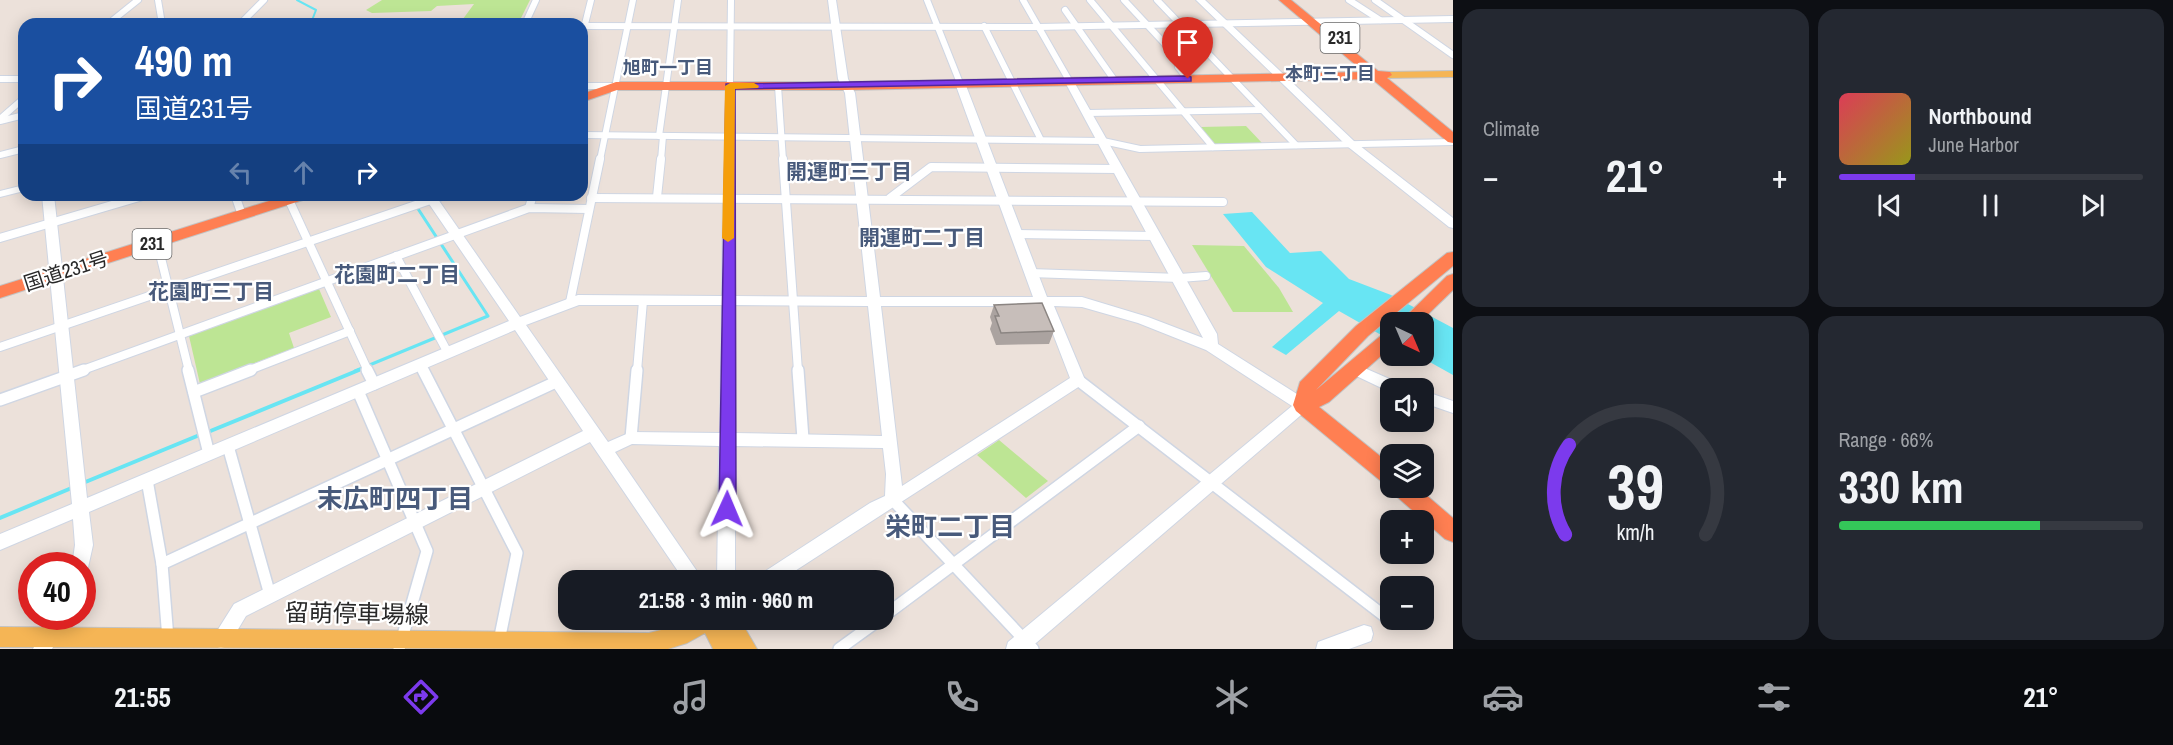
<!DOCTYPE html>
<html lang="en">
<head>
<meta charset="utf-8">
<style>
  :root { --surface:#171b24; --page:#242831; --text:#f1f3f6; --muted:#9ea1a6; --line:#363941; --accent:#7c3aed }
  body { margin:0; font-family:"Archivo Narrow","Noto Sans JP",sans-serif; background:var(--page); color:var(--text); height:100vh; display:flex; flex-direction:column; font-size:22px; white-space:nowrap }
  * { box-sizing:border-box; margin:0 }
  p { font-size:20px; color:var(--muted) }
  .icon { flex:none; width:33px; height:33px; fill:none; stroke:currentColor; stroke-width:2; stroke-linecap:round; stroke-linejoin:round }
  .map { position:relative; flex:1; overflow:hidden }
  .sheet { display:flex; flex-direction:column; gap:9px; padding:9px; background:#0d0f14; width:720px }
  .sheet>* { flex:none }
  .guide { position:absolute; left:18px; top:18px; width:570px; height:183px; border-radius:18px; box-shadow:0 3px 15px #0003; background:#1a4fa0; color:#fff; overflow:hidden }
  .needle { width:39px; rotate:136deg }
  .buttons { position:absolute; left:1380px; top:312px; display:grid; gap:12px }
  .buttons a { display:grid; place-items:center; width:54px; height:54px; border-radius:12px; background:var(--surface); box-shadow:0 3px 15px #0003; font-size:30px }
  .speed { position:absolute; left:18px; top:552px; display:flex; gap:12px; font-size:30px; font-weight:700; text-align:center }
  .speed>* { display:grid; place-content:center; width:78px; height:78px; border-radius:50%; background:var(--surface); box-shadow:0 3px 15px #0003; line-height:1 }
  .speed .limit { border:9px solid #d22; background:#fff; color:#111 }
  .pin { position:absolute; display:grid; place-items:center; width:51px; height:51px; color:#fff; margin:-62px -26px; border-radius:50% 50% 50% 0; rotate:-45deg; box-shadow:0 0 6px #0007 }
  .pin .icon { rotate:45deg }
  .me { position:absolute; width:66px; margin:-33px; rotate:1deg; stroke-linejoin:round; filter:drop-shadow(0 0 4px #0008) }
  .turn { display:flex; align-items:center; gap:21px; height:126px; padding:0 18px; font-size:27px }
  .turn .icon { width:78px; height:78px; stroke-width:2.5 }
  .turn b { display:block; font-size:42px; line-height:51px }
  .lanes { display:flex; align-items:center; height:57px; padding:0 18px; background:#0003; justify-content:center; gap:30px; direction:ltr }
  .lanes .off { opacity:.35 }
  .big { font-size:45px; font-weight:700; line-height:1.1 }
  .sheet .card { flex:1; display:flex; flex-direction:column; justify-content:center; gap:9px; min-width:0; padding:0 21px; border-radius:18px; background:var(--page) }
  .sheet .dial { align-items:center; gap:0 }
  .dial svg { height:156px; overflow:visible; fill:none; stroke:var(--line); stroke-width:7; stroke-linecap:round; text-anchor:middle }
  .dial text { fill:var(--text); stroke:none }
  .song { display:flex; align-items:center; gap:18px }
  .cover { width:72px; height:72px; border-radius:9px; background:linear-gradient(135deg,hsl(350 70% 55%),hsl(60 70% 35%)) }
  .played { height:6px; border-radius:3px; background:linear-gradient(90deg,var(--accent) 25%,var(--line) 25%) }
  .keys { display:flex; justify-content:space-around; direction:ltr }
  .heat { display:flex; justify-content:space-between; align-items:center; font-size:33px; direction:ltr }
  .charge { height:9px; border-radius:4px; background:linear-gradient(90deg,#34c759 66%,var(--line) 0) }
  .sheet .tiles { flex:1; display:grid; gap:9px; grid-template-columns:repeat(2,1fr) }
  .trip { position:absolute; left:558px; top:570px; width:336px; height:60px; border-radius:18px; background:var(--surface); box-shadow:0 3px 15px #0003; font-weight:700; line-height:60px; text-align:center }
  .menu { display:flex; height:96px; justify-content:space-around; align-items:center; background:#090b0e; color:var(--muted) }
  .menu .icon { width:42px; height:42px }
  .menu .active { color:var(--accent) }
  .menu b { font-size:27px; color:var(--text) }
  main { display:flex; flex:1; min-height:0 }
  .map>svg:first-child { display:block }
  .green { fill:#bde594 }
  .water { fill:#68e5f3 }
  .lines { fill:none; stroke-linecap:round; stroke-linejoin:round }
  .stream-far2 { stroke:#68e5f3; stroke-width:2 }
  .stream-far1 { stroke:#68e5f3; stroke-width:3 }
  .stream { stroke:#68e5f3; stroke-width:4 }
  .street-far2-casing { stroke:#cfd6e3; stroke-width:8 }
  .street-far1-casing { stroke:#cfd6e3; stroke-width:10 }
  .street-casing { stroke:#cfd6e3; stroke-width:14 }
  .secondary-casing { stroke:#cfd6e3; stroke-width:2 }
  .primary-casing { stroke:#c3c3c3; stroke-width:2 }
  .highway-casing { stroke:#c3c3c3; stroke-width:2 }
  .street-far2 { stroke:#fff; stroke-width:6 }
  .street-far1 { stroke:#fff; stroke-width:8 }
  .street { stroke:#fff; stroke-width:11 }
  .secondary { fill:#fff; fill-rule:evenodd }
  .primary { fill:#f5b555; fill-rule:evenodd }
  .highway { fill:#ff7f52; fill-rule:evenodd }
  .wall { fill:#aba3a0 }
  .building { fill:#c7beba; stroke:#8b8582; stroke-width:1.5 }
  .route { fill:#7c3aed; stroke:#51269a; stroke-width:1.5 }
  .slow { fill:#f59e0b }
  .labels { text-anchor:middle; stroke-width:4.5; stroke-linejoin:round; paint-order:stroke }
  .shield { fill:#fff; stroke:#696969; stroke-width:1.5 }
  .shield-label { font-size:18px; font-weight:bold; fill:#292929 }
  .far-neighbourhood-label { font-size:18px; font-weight:bold; fill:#485a7b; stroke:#fff }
  .street-label { font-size:20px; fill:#292929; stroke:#fff }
  .neighbourhood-label { font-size:21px; font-weight:bold; fill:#485a7b; stroke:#fff }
  .near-street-label { font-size:24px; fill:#292929; stroke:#fff }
  .near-neighbourhood-label { font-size:26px; font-weight:bold; fill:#485a7b; stroke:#fff }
</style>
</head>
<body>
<main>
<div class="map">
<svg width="1453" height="649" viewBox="0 0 1453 649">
  <rect width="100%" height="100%" fill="#ece1da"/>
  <!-- green -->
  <g class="green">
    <path d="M382 0H530L519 22 460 23 474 4 437 6 431 11 372 13 366 10Z"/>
    <path d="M1246 126 1262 143 1215 144 1200 127Z"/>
    <path d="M1192 245 1244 246 1279 288 1293 312H1233Z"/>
    <path d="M319 289 331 317 289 333 294 348 200 384 189 336Z"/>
    <path d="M999 440 1048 481 1026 498 977 455Z"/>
  </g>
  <!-- water -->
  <path class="water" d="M1252 212 1290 253 1321 251 1349 279 1391 295 1453 328V375L1419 356H1424V322H1390V340L1339 311 1286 355 1272 347 1323 303 1266 267 1223 214Z"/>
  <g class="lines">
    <!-- stream-far2 -->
    <path class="stream-far2" d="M297 0 316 10 311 23"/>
    <!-- stream-far1 -->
    <path class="stream-far1" d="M355 371 488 316 409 195"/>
    <!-- stream -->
    <g class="stream">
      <path d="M208 432 359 370"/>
      <path d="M83 483 202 434"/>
      <path d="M0 518 74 487"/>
    </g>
    <!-- street-far2 casing -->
    <g class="street-far2-casing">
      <g id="street-far2">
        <path d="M158 0 162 24"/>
        <path d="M927 0 960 83"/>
        <path d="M1023 0 1070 82"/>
        <path d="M1090 0 1213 147"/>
        <path d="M1124 0 1178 58V67L1188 79"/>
        <path d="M1157 0 1296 145"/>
        <path d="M1349 0 1380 20"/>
        <path d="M1375 0 1453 55"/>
        <path d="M1065 10 1115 81"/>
        <path d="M114 24 113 20 138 0"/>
        <path d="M143 24H311"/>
        <path d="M240 24 264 0"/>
        <path d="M525 24 536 0"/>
        <path d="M582 26 1038 27 1453 19"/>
        <path d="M984 26 1041 140"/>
        <path d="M582 36 591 0"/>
        <path d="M0 79H24"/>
        <path d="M778 86 783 160"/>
        <path d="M1088 113 1261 110"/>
        <path d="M0 119 24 98"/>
        <path d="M0 121 24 115"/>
        <path d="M582 135 1103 141 1140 149 1453 142"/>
        <path d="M659 136 678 0"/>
        <path d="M0 155 24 149"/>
        <path d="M600 160 633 0"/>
        <path d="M661 160 663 136"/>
        <path d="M729 160 731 0"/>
      </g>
    </g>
    <!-- street-far1 casing -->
    <g class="street-far1-casing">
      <g id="street-far1">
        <path d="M783 159 798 371"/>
        <path d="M235 195 242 215"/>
        <path d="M657 197 661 159"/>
        <path d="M591 198 1223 202"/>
        <path d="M729 198V159"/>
        <path d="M890 198 931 167 1118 169"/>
        <path d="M289 200 368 371"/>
        <path d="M529 208 533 195"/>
        <path d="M1016 234 1155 236"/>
        <path d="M0 238 146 195"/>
        <path d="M157 242 189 371"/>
        <path d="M396 256 448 353"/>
        <path d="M1030 273 1180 278 1206 276"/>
        <path d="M570 302 600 159"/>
        <path d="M0 347 445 195"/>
        <path d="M421 365 424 371"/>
        <path d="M80 371 529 208 589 209"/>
        <path d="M247 371 350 331"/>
        <path d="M637 371 643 301"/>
      </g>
    </g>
    <!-- street casing -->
    <g class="street-casing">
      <g id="street">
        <path d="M188 370 209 454"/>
        <path d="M367 370 374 384"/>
        <path d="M423 370 517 553 499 641"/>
        <path d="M798 370 803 439"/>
        <path d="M1078 380 1387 618"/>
        <path d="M358 391 427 551 399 649"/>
        <path d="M194 392 251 370"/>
        <path d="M0 400 84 370"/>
        <path d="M631 438 637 370"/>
        <path d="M228 446 270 595"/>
        <path d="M147 480 162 564 168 639"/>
        <path d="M893 500 1033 649"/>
        <path d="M162 564 558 381"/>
        <path d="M884 616 1139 426"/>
        <path d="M839 649 879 620"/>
      </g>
    </g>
    <!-- secondary casing -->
    <g class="secondary-casing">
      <g id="secondary">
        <path d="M828 0H836L848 79 855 93 880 297H1033L955 83 960 80 965 83 1047 297H1082L1148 317 1203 338 1065 82 1073 80 1217 334 1218 344 1308 401 1310 405 1308 409 1029 649H1006L1008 642 1292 406 1206 350 1138 323 1082 307 1054 306 1085 380 1083 384 781 580H758L761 574 870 503 885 496 886 474 883 448 735 446V580H717L719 446 632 444 615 452 703 580H684L590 442 246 616 228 646 221 648 214 646 212 639 234 604 583 431 515 330 89 512 93 545 87 572 82 574V566H72L75 545 73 519 0 550V534L72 504 42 195H54L87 498 509 321 423 195H435L520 317 578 295 722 296 723 198 729 195 735 198V296L867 297 845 93 838 79ZM579 305H722L720 433 631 432 608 442 526 325ZM735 305 868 306 882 436 735 433ZM881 306H1039L1045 313 1070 378 902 486Z"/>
        <path d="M1196 0H1205L1355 142 1453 218V228L1449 227 1347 146Z"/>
        <path d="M582 83H616L621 86 616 89H582Z"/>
        <path d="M24 185V191L0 197V191Z"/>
        <path d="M1353 363 1401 384 1403 388H1390V392L1348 372 1346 368 1348 364Z"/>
        <path d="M1424 391 1453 401V413L1424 403Z"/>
        <path d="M50 616H69L52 649H33Z"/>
        <path d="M1364 625 1371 627 1373 634 1371 641 1349 649H1316L1318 642Z"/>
      </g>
    </g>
    <!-- primary casing -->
    <g class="primary-casing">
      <g id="primary">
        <path d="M1453 71V77L1386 78 1381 75 1386 72Z"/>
        <path d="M690 620H740L757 649H713L705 633 687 643 668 649 0 647V627L649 633 677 626Z"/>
      </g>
    </g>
    <!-- highway casing -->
    <g class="highway-casing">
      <g id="highway">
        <path d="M1279 0H1291L1378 71 1390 72 1392 75 1387 78 1453 132V143L1448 142 1372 79 846 90H617L582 102V94L616 82H846L1364 72Z"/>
        <path d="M288 195H312L309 198 0 298V286Z"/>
        <path d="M1453 252V266L1368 336 1316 390 1384 333 1390 331V348L1329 402 1319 407 1390 464V485L1382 482 1296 411 1293 405 1300 382 1356 326 1447 253Z"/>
        <path d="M1453 274V290L1420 322H1400L1447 276Z"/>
        <path d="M1392 488H1418L1453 518V542L1445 539 1395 495Z"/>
      </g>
    </g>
    <!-- street-far2 -->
    <use href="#street-far2" class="street-far2"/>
    <!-- street-far1 -->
    <use href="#street-far1" class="street-far1"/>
    <!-- street -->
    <use href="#street" class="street"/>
    <!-- secondary -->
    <use href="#secondary" class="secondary"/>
    <!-- primary -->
    <use href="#primary" class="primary"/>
    <!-- highway -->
    <use href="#highway" class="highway"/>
  </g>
  <!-- wall -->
  <path class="wall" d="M994 305 1054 331 1049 344 996 345 990 329 992 323 990 317Z"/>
  <!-- building -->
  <path class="building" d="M1042 303 1054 331 1001 333 995 316H999L994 305Z"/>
  <!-- route -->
  <path class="route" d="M1188 76 1191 77V81L735 89 736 509 733 514 727 516 721 514 719 509 726 84Z"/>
  <!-- slow -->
  <path class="slow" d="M754 83 759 86 758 88 735 89 734 238 728 242 722 238 725 86 730 83Z"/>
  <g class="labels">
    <!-- shield labels -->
    <g class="shield">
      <rect x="1320.5" y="23" width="39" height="30" rx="4.5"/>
      <rect x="132.5" y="229" width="39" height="30" rx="4.5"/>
    </g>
    <g class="shield-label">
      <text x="1340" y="44">231</text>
      <text x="152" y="250">231</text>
    </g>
    <!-- far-neighbourhood labels -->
    <g class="far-neighbourhood-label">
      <text x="668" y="74">旭町一丁目</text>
      <text x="1330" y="80">本町三丁目</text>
    </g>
    <!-- street labels -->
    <g class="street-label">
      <text transform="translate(66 271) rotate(-18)" y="7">国道231号</text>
    </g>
    <!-- neighbourhood labels -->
    <g class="neighbourhood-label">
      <text x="849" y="179">開運町三丁目</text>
      <text x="922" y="245">開運町二丁目</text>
      <text x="397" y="282">花園町二丁目</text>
      <text x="211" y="299">花園町三丁目</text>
    </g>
    <!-- near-street labels -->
    <g class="near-street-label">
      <text transform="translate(357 614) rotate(1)" y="8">留萌停車場線</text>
    </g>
    <!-- near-neighbourhood labels -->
    <g class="near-neighbourhood-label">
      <text x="395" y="508">末広町四丁目</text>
      <text x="950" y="536">栄町二丁目</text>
    </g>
  </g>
</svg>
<div class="buttons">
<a><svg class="needle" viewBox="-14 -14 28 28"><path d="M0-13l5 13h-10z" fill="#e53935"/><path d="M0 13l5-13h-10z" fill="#9ea1a6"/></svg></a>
<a><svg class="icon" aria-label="sound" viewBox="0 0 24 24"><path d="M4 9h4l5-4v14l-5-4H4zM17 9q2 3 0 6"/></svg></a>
<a><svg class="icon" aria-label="layers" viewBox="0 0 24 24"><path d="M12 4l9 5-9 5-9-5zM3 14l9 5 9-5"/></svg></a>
<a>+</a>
<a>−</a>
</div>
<div class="speed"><div class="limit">40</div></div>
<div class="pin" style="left:1188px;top:79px;background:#d93025"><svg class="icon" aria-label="arrive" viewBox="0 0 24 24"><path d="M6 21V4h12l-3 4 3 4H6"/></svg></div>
<svg class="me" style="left:727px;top:509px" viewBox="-20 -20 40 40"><path d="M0-17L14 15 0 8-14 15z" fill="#7c3aed" stroke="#fff" stroke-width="4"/></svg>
<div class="trip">21:58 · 3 min · 960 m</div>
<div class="guide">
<div class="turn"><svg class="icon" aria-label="right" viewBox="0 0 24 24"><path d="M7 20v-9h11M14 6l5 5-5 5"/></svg><div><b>490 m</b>国道231号</div></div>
<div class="lanes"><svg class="icon off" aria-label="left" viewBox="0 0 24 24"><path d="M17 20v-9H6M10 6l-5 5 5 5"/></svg><svg class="icon off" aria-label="ahead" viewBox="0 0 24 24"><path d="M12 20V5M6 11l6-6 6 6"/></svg><svg class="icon" aria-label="right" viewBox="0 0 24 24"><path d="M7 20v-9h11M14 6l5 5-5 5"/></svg></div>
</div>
</div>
<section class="sheet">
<div class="tiles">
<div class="card"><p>Climate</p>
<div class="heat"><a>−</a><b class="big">21°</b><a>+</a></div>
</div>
<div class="card">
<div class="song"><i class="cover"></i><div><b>Northbound</b><p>June Harbor</p></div></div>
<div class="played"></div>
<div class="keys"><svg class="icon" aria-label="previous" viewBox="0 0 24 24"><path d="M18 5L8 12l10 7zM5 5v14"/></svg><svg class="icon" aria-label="pause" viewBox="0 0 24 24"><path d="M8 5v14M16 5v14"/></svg><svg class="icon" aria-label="next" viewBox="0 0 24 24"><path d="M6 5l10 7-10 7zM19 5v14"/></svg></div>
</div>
<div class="card dial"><svg viewBox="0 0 100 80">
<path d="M14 69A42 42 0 1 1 86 69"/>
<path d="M14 69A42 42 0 0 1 16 23" stroke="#7c3aed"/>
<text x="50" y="56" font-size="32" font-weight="700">39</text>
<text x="50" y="72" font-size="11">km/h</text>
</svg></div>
<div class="card"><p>Range · 66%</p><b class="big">330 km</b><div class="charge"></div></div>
</div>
</section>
</main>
<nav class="menu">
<b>21:55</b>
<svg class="icon active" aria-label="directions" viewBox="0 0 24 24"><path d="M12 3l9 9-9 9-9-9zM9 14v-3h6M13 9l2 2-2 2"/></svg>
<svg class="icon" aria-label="music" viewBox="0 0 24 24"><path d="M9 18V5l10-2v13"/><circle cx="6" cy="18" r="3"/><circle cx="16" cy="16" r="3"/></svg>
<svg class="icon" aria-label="phone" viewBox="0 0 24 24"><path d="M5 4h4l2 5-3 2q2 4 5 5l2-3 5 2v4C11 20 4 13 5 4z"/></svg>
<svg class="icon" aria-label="climate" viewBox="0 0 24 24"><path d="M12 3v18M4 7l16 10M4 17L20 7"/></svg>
<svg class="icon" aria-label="car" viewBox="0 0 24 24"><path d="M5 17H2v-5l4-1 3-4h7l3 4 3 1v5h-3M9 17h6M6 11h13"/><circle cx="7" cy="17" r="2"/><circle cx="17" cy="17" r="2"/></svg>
<svg class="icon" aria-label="filters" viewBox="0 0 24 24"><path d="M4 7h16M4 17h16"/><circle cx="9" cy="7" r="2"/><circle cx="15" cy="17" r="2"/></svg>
<b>21°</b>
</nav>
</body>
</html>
